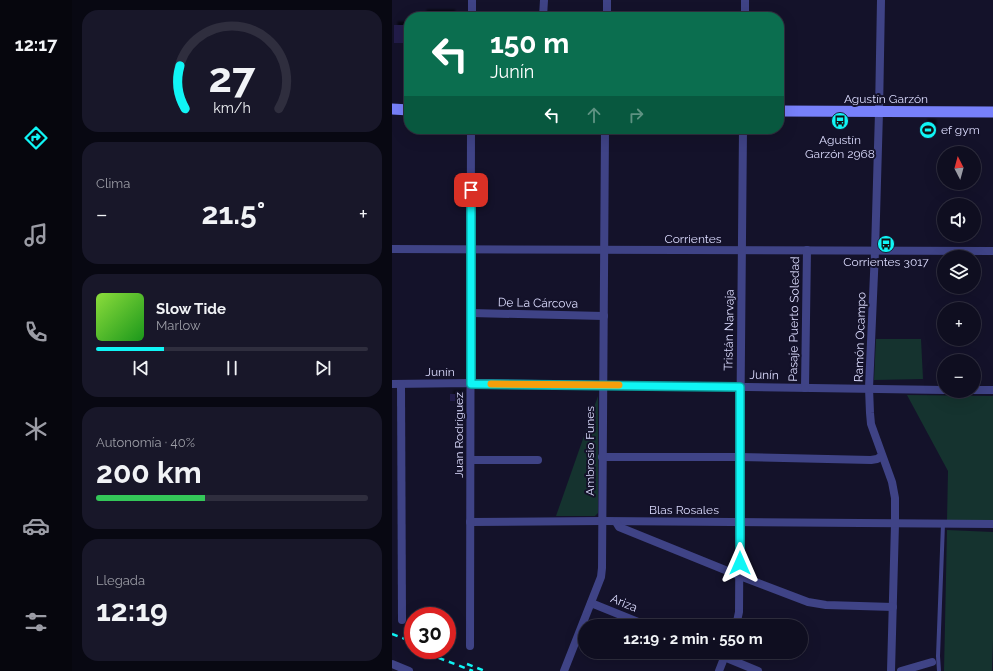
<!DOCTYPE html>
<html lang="es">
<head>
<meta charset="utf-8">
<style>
  :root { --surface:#0f0e20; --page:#181729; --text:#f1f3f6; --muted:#9b9ca5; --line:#2f2e3e; --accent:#10f5f5 }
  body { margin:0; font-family:Raleway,sans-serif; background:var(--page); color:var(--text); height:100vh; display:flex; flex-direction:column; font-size:15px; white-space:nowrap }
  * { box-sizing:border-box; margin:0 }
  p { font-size:13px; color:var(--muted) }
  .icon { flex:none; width:22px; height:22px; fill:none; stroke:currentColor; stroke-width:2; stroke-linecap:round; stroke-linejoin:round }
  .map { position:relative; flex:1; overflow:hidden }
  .drawer { display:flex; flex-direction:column; gap:10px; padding:10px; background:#080812; width:320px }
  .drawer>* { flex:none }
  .top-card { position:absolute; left:12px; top:12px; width:380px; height:122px; border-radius:16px; box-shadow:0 4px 16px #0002,0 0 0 1px var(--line); background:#0b6e4f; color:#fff; overflow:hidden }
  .needle { width:26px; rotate:354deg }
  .tools { position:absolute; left:545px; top:146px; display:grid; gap:8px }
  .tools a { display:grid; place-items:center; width:44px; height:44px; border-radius:50%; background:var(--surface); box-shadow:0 4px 16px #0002,0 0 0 1px var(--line); font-size:20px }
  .speed { position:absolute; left:12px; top:607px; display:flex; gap:8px; font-size:20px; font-weight:700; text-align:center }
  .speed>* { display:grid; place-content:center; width:52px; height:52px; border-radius:50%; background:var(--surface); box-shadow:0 4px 16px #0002,0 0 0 1px var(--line); line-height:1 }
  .speed .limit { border:6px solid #d22; background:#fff; color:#111 }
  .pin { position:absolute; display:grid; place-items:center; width:34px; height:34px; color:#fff; margin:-17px; border-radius:8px; box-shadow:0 2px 6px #0006 }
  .me { position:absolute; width:44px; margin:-22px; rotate:0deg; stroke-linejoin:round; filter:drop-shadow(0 0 3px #0008) }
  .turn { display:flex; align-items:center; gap:14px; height:84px; padding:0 20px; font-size:18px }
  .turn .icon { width:52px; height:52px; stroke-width:2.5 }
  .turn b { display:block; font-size:28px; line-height:34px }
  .lanes { display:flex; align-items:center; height:38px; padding:0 20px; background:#0003; justify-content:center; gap:20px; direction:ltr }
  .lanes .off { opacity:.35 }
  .big { font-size:30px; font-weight:700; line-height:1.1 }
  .drawer .tile { flex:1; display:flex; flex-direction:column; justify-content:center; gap:6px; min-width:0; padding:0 14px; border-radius:16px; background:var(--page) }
  .drawer .dial { align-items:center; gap:0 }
  .dial svg { height:104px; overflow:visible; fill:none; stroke:var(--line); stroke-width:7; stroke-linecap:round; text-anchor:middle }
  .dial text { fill:var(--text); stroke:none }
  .song { display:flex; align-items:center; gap:12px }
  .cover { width:48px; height:48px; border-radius:6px; background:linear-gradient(135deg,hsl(90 70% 55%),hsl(120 70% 35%)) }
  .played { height:4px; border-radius:2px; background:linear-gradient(90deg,var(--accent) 25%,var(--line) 25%) }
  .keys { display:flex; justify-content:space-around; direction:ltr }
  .heat { display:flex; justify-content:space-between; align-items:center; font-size:22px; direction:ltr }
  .charge { height:6px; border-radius:3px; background:linear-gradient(90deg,#34c759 40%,var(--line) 0) }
  .trip { position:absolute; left:186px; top:619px; width:230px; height:40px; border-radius:20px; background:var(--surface); box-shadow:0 4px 16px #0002,0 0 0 1px var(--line); font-weight:700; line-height:40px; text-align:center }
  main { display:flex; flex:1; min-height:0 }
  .dock { display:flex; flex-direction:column; width:72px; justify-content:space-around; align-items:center; background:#06060d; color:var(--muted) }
  .dock .icon { width:28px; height:28px }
  .dock .active { color:var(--accent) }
  .dock b { font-size:18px; color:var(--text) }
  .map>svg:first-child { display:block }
  .green { fill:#15332f }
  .building { fill:#231f4a; filter:url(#shadow) }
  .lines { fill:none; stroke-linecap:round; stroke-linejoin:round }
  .lane { stroke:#3f4386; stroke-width:4 }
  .street { stroke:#3f4386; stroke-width:8 }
  .secondary { stroke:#7780fa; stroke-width:11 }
  .rail { stroke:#10f5f5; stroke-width:2.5; stroke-dasharray:6 5; stroke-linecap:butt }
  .route-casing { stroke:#0a9f9f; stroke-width:10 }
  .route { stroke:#10f5f5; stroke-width:7 }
  .slow { stroke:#f59e0b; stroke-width:7 }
  .labels { text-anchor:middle; stroke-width:4; stroke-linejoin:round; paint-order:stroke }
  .street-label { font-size:12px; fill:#dcdcfe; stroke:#14122a }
  .poi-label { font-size:12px; fill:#dcdcfe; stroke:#14122a }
</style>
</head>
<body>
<main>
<nav class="dock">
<b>12:17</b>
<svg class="icon active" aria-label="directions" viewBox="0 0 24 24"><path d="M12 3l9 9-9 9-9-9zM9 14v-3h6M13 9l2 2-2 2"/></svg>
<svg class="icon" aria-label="music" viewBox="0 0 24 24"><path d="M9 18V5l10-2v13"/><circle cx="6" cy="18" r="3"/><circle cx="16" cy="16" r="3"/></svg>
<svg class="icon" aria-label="phone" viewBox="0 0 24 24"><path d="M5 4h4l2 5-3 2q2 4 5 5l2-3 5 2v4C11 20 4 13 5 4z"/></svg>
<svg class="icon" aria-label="climate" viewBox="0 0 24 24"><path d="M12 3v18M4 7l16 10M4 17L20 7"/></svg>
<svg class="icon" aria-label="car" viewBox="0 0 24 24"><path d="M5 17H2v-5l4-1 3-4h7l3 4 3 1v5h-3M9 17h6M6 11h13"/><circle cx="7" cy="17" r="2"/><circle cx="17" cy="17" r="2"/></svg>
<svg class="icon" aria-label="filters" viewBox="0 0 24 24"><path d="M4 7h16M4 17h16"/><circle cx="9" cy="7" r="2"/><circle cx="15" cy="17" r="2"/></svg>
</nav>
<section class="drawer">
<div class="tile dial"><svg viewBox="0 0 100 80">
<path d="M14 69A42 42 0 1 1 86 69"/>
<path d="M14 69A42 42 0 0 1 10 36" stroke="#10f5f5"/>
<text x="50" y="56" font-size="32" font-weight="700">27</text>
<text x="50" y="72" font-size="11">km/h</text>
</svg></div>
<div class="tile"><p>Clima</p>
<div class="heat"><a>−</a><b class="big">21.5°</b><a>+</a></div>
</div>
<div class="tile">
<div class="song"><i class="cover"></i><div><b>Slow Tide</b><p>Marlow</p></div></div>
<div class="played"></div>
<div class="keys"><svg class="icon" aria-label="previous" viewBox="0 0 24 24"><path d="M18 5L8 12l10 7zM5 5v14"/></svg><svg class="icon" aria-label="pause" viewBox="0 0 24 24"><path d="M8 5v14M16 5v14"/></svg><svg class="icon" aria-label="next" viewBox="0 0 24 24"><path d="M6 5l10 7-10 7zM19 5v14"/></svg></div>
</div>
<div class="tile"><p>Autonomía · 40%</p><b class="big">200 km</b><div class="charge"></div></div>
<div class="tile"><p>Llegada</p><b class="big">12:19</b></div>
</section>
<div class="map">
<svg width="601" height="671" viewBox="0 0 601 671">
  <defs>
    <filter id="shadow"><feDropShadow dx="3.5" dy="-3.5" stdDeviation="1" flood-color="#0009"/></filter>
  </defs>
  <rect width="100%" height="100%" fill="#14122a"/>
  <!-- green -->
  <g class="green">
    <path d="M484 339H529L531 379 482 380Z"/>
    <path d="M515 395 601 396V521L555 520 556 471Z"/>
    <path d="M206 396V513L203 516H164Z"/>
    <path d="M555 530 601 532V641L600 671H552Z"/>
  </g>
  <!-- building -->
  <g class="building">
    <path d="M31 13H60L59 17H31Z"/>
    <rect x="2" y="25" width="15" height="18"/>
    <path d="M532 122 541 123V137H532Z"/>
    <path d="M58 394H69L70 401H58Z"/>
    <path d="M69 402 70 418H65L64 403Z"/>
  </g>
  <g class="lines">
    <!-- lane -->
    <path class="lane" d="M547 671 546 656 551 524"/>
    <!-- street -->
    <g class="street">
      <path d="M489 0 487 112 483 251 477 388 478 413 479 424 500 482 503 498V524L499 671"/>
      <path d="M80 17V0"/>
      <path d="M151 17 152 0"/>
      <path d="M215 17V0"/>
      <path d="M353 17V0"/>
      <path d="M0 249 601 251"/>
      <path d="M79 313 212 316"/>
      <path d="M0 384 79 383 552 390"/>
      <path d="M9 384 10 620"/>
      <path d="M413 388 415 250"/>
      <path d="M582 390H601"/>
      <path d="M210 457H348L479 460 485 459 490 456"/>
      <path d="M79 460H146"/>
      <path d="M78 522 210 521 601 524"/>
      <path d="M224 522 227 527 348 576 416 602 434 605 501 607"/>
      <path d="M199 603 256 626"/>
      <path d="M344 626 347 612 348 457 351 129"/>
      <path d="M78 646C78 473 78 301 79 129"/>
      <path d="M320 652 366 671"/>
      <path d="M0 664 17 671"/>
      <path d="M172 671 209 577 210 568 213 129"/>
      <path d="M327 671 334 653"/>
      <path d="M509 671 540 662"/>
    </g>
    <!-- secondary -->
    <g class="secondary">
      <path d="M0 109 17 110"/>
      <path d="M387 111 601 112"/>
    </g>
    <!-- rail -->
    <g class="rail">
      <path d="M0 634 21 642"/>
      <path d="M26 650 81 671"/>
      <path d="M75 664 93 671"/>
    </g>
  </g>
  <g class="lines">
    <!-- route casing -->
    <g class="route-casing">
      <path id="route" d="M79 190V384L348 387V563"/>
    </g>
    <!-- route -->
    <use href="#route" class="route"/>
    <!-- slow -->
    <path class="slow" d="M99 384 227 385"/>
  </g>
  <!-- icons -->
  <defs>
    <g id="bus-disc" transform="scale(0.9)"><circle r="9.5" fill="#10f5f5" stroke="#14122a"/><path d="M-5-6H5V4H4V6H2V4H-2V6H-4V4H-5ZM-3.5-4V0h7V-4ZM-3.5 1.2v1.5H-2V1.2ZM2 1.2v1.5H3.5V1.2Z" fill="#111"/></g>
    <g id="stadium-disc" transform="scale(0.9)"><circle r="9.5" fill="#10f5f5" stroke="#14122a"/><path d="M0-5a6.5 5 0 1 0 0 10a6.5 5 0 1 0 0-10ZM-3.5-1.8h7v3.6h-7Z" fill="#111"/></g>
  </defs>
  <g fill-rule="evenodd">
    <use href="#bus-disc" x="448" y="121"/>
    <use href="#stadium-disc" x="536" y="130"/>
    <use href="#bus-disc" x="494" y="244"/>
  </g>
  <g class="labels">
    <!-- street labels -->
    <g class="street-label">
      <text x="494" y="103">Agustín Garzón</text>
      <text x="301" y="243">Corrientes</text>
      <text transform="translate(146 303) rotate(1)" y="4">De La Cárcova</text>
      <text transform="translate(402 319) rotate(-89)" y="4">Pasaje Puerto Soledad</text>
      <text transform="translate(337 330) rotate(-89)" y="4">Tristán Narvaja</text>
      <text transform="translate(468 337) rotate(-88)" y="4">Ramón Ocampo</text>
      <text x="48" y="376">Junín</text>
      <text transform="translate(372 375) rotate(1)" y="4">Junín</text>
      <text transform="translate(67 435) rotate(-90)" y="4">Juan Rodríguez</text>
      <text transform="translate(198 451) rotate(-90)" y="4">Ambrosio Funes</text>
      <text x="292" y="514">Blas Rosales</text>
      <text transform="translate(232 603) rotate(22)" y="4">Ariza</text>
    </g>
    <!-- poi labels -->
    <g class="poi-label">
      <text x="549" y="134" text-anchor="start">ef gym</text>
      <text x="448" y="144">Agustín<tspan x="448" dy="14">Garzón 2968</tspan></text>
      <text x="494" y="266">Corrientes 3017</text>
    </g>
  </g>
</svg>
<div class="tools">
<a><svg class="needle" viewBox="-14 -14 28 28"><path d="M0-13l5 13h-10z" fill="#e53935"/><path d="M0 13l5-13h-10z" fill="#9b9ca5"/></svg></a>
<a><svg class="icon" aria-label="sound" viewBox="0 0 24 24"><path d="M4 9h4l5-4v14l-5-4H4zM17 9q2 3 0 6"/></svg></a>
<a><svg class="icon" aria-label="layers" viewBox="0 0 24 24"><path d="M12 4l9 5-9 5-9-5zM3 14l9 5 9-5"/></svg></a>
<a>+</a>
<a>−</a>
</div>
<div class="speed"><div class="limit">30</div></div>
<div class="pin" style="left:79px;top:190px;background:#d93025"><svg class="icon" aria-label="arrive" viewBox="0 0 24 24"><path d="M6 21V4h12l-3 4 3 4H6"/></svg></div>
<svg class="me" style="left:348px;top:563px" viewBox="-20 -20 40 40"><path d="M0-17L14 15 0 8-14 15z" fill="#10f5f5" stroke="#fff" stroke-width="4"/></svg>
<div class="trip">12:19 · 2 min · 550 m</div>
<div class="top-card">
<div class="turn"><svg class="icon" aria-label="left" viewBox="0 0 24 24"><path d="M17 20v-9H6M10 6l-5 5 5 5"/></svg><div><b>150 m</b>Junín</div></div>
<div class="lanes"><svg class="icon" aria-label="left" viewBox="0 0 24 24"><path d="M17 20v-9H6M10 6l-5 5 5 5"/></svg><svg class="icon off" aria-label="ahead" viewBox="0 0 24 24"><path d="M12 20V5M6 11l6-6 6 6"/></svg><svg class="icon off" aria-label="right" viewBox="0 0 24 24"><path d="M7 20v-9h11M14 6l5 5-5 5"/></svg></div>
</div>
</div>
</main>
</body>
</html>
